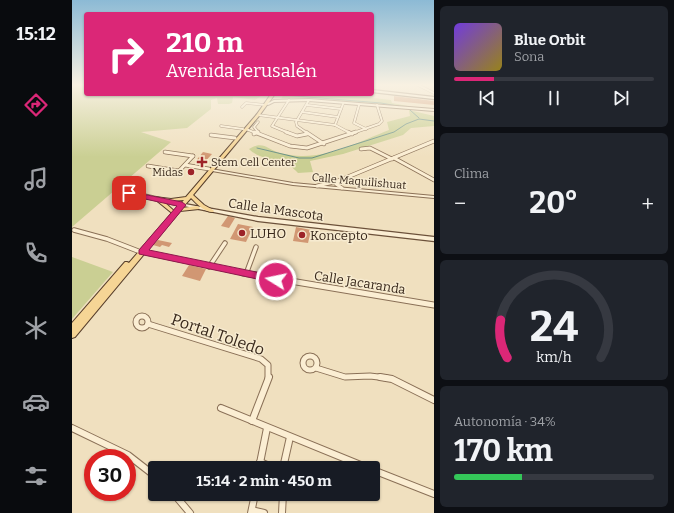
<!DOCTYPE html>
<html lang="es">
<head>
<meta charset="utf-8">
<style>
  :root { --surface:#171b24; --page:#20242c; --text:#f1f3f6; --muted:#9ea1a6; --line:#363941; --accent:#db2777 }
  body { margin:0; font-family:Bitter,serif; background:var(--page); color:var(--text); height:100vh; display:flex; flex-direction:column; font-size:15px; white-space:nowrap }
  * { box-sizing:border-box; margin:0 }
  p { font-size:13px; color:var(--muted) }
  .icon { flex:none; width:22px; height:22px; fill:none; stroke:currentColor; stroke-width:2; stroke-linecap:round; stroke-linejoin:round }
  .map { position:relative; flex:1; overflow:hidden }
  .side { display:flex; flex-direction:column; gap:6px; padding:6px; background:#0d0f14; width:240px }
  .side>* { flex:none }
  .banner { position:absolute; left:12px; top:12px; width:290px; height:84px; border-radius:4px; box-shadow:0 1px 3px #0004; background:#db2777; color:#fff; overflow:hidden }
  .speed { position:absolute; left:12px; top:449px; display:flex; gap:8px; font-size:20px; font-weight:700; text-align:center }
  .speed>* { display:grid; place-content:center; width:52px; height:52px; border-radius:50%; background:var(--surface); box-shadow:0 1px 3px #0004; line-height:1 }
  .speed .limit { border:6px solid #d22; background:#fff; color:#111 }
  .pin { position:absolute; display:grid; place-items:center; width:34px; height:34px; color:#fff; margin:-17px; border-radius:8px; box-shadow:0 2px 6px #0006 }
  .me { position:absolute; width:44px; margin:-22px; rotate:280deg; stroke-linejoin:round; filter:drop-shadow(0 0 3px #0008) }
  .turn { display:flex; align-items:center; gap:14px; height:84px; padding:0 16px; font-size:18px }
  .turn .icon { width:52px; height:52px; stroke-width:2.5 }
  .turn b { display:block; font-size:28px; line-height:34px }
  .big { font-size:30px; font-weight:700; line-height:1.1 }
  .side .card { flex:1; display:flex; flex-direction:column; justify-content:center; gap:6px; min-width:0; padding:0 14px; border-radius:6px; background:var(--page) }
  .side .dial { align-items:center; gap:0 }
  .dial svg { height:104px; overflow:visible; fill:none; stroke:var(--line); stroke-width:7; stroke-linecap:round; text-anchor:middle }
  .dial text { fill:var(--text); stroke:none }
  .song { display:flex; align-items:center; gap:12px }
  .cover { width:48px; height:48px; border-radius:6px; background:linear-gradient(135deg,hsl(260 70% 55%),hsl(50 70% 35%)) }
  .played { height:4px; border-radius:2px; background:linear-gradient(90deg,var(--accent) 20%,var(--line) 20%) }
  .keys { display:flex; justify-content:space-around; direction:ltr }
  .heat { display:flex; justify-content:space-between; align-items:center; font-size:22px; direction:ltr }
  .charge { height:6px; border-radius:3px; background:linear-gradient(90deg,#34c759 34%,var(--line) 0) }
  .trip { position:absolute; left:76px; top:461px; width:232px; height:40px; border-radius:4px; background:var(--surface); box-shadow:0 1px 3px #0004; font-weight:700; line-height:40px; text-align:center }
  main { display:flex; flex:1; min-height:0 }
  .tab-bar { display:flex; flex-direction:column; width:72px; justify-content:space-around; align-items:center; background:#090b0e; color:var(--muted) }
  .tab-bar .icon { width:28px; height:28px }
  .tab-bar .active { color:var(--accent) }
  .tab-bar b { font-size:18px; color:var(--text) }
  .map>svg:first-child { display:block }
  .green { fill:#cacf93 }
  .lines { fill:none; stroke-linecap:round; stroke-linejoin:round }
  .stream { stroke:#699085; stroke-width:1 }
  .building { fill:#d19773 }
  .minor-far4-casing { stroke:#8a7057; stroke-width:3 }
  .minor-far3-casing { stroke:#8a7057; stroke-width:4.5 }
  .minor-far2-casing { stroke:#8a7057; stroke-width:5.5 }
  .minor-far1-casing { stroke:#8a7057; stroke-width:7 }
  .minor-casing { stroke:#8a7057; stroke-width:8 }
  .tertiary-casing { stroke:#8a7057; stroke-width:2 }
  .secondary-casing { stroke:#6c513a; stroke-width:2.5 }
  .primary-casing { stroke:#573e2b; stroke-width:2 }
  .minor-far4 { stroke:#fbeed3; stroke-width:2 }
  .minor-far3 { stroke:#fbeed3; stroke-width:3 }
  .minor-far2 { stroke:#fbeed3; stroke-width:3.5 }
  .minor-far1 { stroke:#fbeed3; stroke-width:5 }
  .minor { stroke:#fbeed3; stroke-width:6 }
  .tertiary { fill:#fbeed3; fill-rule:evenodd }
  .secondary { fill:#fbeed3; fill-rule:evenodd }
  .primary { fill:#f6d595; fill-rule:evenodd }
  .route { fill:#db2777; stroke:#8e194d }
  .poi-dot { fill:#9d2328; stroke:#f7ebd0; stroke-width:1.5 }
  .labels { text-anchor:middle; stroke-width:3; stroke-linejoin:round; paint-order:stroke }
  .far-poi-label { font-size:11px; fill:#39291c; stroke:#f7ebd0; text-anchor:start }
  .far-street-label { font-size:11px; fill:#39291c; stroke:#f7ebd0 }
  .street-label { font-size:13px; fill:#39291c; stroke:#f7ebd0 }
  .poi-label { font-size:13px; fill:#39291c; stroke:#f7ebd0; text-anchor:start }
  .near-street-label { font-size:16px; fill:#39291c; stroke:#f7ebd0 }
</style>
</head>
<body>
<main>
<nav class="tab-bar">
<b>15:12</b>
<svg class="icon active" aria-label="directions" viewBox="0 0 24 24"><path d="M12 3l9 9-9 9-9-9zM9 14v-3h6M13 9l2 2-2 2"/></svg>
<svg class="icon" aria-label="music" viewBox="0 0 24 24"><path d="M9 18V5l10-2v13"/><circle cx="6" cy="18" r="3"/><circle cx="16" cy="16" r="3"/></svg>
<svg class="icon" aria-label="phone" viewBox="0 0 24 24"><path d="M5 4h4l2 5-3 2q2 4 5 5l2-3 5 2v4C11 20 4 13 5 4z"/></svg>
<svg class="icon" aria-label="climate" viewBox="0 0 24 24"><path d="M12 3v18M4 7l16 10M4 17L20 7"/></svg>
<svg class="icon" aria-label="car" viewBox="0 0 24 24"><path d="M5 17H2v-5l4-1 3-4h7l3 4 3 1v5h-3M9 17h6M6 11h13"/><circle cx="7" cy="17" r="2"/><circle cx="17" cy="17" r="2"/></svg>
<svg class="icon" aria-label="filters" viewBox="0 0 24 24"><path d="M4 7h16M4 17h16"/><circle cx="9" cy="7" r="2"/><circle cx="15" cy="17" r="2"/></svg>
</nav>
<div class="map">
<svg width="362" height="513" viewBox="0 0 362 513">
  <rect width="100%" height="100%" fill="#f0e0bf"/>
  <!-- green -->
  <g class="green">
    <path d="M0 85H14V94H185L189 96 183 100 161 97 160 103 157 104H146L145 98 139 100V109L115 128 69 132 99 142 0 227Z"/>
    <path d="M212 94 275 95 319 100 320 103 336 106V108L237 99H209Z"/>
    <path d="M337 110 362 116V126L339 128 331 135 271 154 238 161 241 172 226 173C212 156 191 163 177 149 191 140 195 149 208 153 214 154 222 156 229 156 259 157 289 141 317 130L315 122 338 116Z"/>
    <path d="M0 257 41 272 0 319Z"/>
  </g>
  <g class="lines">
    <!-- stream -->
    <g class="stream">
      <path d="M211 95 309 103 336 108"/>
      <path d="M338 110 347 118"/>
      <path d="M185 148 227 158H240L322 132 334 124 347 119 362 121"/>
    </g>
  </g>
  <!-- building -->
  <g class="building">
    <path d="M322 96 362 101V105L322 101Z"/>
    <path d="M131 152 140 154 131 164 123 162Z"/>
    <path d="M156 216 163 218 157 228 149 226Z"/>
    <path d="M166 224 181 227 174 242 158 239Z"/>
    <path d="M224 227 239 230 236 243 221 241Z"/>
    <path d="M86 240 100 243 97 247 90 245 88 247 81 245Z"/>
    <path d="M117 265 134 269 128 281 110 276Z"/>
  </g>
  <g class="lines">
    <!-- minor-far4 casing -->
    <g class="minor-far4-casing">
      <g id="minor-far4">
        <path d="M346 85 362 93"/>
        <path d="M235 105 269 109"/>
        <path d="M287 105 282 123 294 129"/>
        <path d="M170 107 174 103 193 105"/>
        <path d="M230 112 266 117"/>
        <path d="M186 115 263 125 278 133"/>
        <path d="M263 125 271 104"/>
        <path d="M149 126 171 129"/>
        <path d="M174 129 184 133"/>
        <path d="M184 133 186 132 182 127 186 122"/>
        <path d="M217 133 200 126 217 100"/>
        <path d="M235 133 225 126 224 122 237 100"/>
        <path d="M281 133 307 124 310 121 305 105"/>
      </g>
    </g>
    <!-- minor-far3 casing -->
    <g class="minor-far3-casing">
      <g id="minor-far3">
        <path d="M182 132 218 146 235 148 284 132"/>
        <path d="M214 132 225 136 235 134"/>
        <path d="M234 132 252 144"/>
        <path d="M276 132 280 134"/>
        <path d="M182 134 186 132"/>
        <path d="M139 135 163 138"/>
        <path d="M289 149 298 148 320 159"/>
        <path d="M93 152 121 156"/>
        <path d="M322 158 362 180"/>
        <path d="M113 165 137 169"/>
        <path d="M76 166 107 171 121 156"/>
        <path d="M266 181 264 184 270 188"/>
        <path d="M245 186 266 181 362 141"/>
        <path d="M44 190 64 194"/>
      </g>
    </g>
    <!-- minor-far2 casing -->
    <g class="minor-far2-casing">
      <g id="minor-far2">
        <path d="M59 193 107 204"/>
        <path d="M2 230 35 239 66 251"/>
        <path d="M70 252 176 274"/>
        <path d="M137 267 153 243"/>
        <path d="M174 274 184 247"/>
      </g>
    </g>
    <!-- minor-far1 casing -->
    <g class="minor-far1-casing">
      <g id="minor-far1">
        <path d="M171 273 362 305"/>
        <circle cx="70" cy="322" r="6"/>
        <path d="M76 324 189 359 196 365V378"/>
        <circle cx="238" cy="363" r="7"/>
        <path d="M244 368 273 377 298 376 315 378"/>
      </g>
    </g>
    <!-- minor casing -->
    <g class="minor-casing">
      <g id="minor">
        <path d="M308 377 320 379 362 400"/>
        <path d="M149 408 296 468"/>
        <path d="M180 421 197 377"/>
        <path d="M0 428 56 455 83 476"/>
        <path d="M188 462 202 468"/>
        <path d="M187 468 195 428"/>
        <path d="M211 468 218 437"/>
        <path d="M301 470 362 494"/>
        <path d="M102 494 118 513"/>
        <path d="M180 510 192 513"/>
        <path d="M179 513 183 494"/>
        <path d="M210 513 211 494"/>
      </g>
    </g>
    <!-- tertiary casing -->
    <g class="tertiary-casing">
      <g id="tertiary">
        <path d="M237 99 362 109V111L237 101 202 102 196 105 194 104 202 100Z"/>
        <path d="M139 169 221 183 362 196V198L221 185 140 171 138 170Z"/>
      </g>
    </g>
    <!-- secondary casing -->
    <g class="secondary-casing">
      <g id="secondary">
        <path d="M300 90 362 97V99L300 92Z"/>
        <path d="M105 203H107L186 217 362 237V241L186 221 107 205H105Z"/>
      </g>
    </g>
    <!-- primary casing -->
    <g class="primary-casing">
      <path id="primary" d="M199 94H203L187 116 121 195 132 205 141 210 142 211 141 212C132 212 125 204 119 198L110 208 125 206 128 208 127 209 108 211 3 337 0 338V323L53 262H55L57 263 100 213 84 200 83 198V197L99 199 114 197 185 114ZM90 200 99 201 112 200 102 211Z"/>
    </g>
    <!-- minor-far4 -->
    <use href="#minor-far4" class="minor-far4"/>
    <!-- minor-far3 -->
    <use href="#minor-far3" class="minor-far3"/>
    <!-- minor-far2 -->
    <use href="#minor-far2" class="minor-far2"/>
    <!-- minor-far1 -->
    <use href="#minor-far1" class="minor-far1"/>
    <!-- minor -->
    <use href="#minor" class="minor"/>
    <!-- tertiary -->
    <use href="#tertiary" class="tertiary"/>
    <!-- secondary -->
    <use href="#secondary" class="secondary"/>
    <!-- primary -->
    <use href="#primary" class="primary"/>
  </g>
  <!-- sky -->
  <linearGradient id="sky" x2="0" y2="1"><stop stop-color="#8cbad5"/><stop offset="0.54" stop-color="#f8f1e2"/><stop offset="1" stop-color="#f8f1e2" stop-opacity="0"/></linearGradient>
  <rect width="362" height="157" fill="url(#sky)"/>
  <!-- route -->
  <path class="route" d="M55 191 110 202 114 205 77 250 204 276 209 280 207 282 204 283 67 254V250L105 206 55 195Z"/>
  <!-- markers -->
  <g class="poi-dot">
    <path d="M128 156h4v4h4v4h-4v4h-4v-4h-4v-4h4z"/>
    <circle cx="119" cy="172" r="4"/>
    <circle cx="170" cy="233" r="4"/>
    <circle cx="230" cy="235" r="4"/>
  </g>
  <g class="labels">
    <!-- far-poi labels -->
    <g class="far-poi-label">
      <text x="139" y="166">Stem Cell Center</text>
      <text x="111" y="176" text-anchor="end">Midas</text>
    </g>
    <!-- far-street labels -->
    <g class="far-street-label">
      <text transform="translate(287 181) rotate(5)" y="4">Calle Maquilishuat</text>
    </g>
    <!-- street labels -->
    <g class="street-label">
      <text transform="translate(204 209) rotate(8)" y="5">Calle la Mascota</text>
      <text transform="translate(288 282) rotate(9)" y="5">Calle Jacaranda</text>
    </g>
    <!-- poi labels -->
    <g class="poi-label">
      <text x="178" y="238">LUHO</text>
      <text x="238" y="240">Koncepto</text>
    </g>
    <!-- near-street labels -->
    <g class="near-street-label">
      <text transform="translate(146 334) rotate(19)" y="6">Portal Toledo</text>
    </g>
  </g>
</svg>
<div class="speed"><div class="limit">30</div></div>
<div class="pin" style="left:57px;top:193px;background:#d93025"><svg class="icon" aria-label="arrive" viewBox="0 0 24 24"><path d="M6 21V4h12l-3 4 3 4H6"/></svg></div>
<svg class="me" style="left:204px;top:280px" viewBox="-20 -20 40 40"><circle r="17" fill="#db2777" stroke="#fff" stroke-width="3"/><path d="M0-11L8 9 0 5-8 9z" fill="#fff"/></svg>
<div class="trip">15:14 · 2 min · 450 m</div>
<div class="banner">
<div class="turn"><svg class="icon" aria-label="right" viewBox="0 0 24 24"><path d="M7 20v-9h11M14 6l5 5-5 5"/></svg><div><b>210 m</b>Avenida Jerusalén</div></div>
</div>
</div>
<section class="side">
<div class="card">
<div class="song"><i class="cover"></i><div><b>Blue Orbit</b><p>Sona</p></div></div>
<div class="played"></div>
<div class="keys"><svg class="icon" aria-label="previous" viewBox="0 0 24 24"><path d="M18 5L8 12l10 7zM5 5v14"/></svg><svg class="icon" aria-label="pause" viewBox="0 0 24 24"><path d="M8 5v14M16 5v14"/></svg><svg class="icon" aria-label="next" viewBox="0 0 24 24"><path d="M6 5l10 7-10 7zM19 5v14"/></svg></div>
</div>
<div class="card"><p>Clima</p>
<div class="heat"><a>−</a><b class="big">20°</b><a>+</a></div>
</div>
<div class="card dial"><svg viewBox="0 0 100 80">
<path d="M14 69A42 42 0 1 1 86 69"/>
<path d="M14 69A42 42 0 0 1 9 40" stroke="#db2777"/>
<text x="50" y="56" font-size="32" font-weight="700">24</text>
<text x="50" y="72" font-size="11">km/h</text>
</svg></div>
<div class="card"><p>Autonomía · 34%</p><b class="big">170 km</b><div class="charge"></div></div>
</section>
</main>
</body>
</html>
